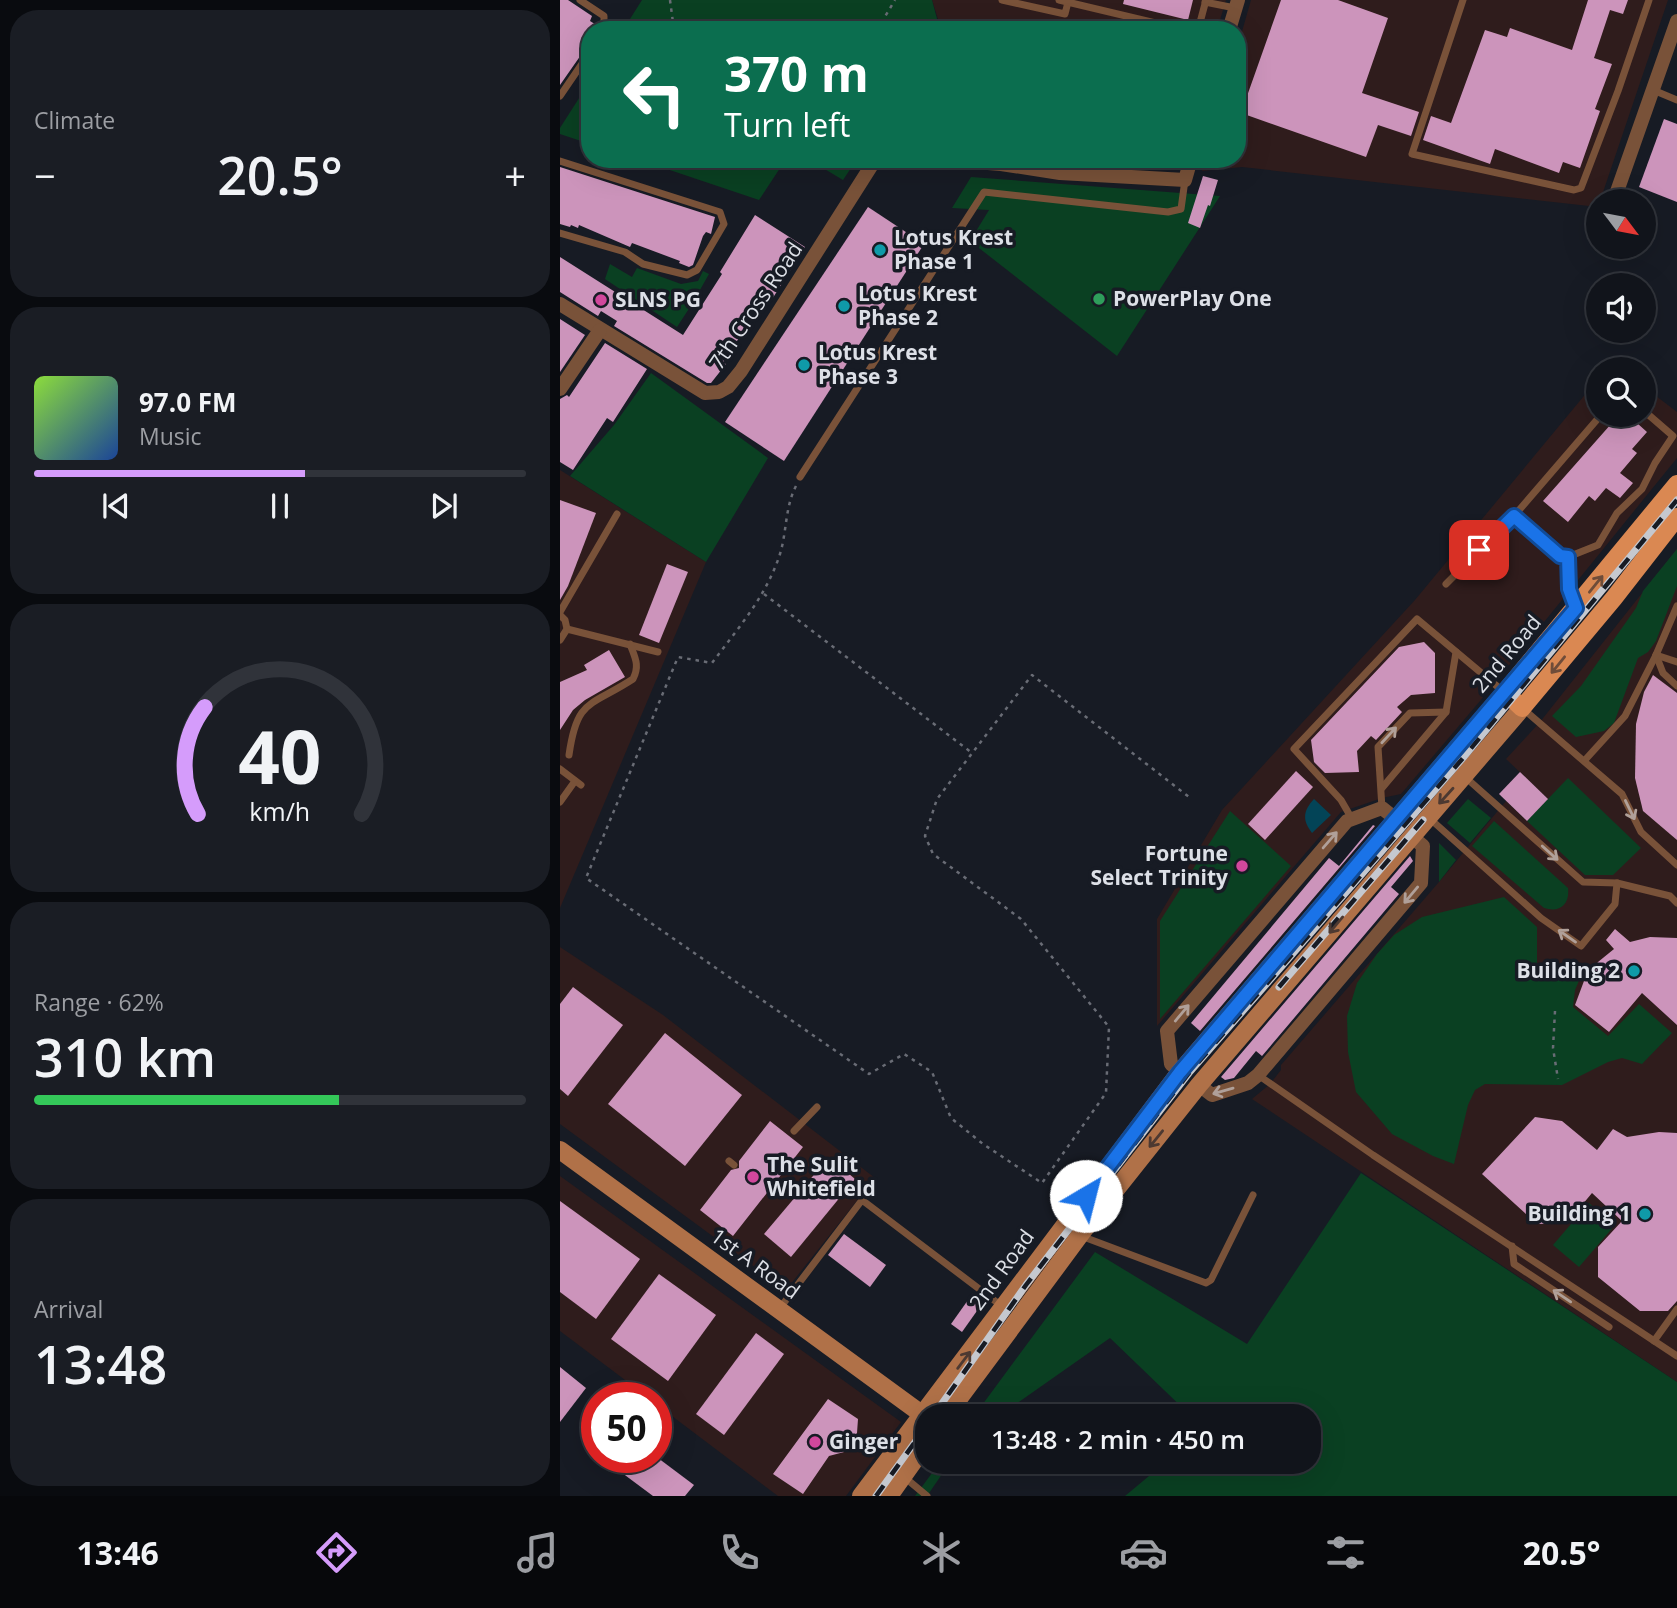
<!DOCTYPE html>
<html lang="en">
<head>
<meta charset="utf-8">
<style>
  :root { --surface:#11141b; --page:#1a1d24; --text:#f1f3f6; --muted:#9c9ea3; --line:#30333a; --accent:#d59cfb }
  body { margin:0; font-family:"Open Sans",sans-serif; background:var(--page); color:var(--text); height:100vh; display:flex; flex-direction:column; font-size:26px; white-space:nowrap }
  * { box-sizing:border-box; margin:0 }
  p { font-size:23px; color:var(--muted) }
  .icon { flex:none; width:38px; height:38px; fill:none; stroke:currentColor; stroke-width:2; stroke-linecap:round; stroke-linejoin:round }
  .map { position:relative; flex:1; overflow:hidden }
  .side { display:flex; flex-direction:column; gap:10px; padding:10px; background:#090b0f; width:560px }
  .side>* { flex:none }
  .banner { position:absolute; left:21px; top:21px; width:665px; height:147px; border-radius:28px; box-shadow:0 7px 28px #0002,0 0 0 2px var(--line); background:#0b6e4f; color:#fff; overflow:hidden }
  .needle { width:46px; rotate:122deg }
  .buttons { position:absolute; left:1026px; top:189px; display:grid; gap:14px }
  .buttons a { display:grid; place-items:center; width:70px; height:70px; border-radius:50%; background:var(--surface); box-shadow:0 7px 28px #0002,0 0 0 2px var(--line); font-size:35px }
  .speed { position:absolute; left:21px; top:1382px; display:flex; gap:14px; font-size:35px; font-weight:700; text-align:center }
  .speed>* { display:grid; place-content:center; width:91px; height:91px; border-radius:50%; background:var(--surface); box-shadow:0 7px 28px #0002,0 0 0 2px var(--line); line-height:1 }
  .speed .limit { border:10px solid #d22; background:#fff; color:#111 }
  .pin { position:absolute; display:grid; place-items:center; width:60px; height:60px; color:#fff; margin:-30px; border-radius:14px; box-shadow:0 4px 10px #0006 }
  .me { position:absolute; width:77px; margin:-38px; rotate:37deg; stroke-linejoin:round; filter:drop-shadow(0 0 5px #0008) }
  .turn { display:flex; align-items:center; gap:24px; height:147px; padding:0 28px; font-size:32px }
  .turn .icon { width:91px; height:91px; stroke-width:2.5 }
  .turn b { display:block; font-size:49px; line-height:60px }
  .big { font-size:52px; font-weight:600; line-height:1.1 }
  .side .tile { flex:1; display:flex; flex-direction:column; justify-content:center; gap:10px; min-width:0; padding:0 24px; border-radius:28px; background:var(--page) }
  .side .dial { align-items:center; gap:0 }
  .dial svg { height:182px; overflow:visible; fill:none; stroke:var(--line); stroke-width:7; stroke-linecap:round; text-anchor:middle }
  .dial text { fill:var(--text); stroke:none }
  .song { display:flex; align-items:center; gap:21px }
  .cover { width:84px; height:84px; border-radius:10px; background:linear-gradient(135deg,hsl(90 70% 55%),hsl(220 70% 35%)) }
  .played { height:7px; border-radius:4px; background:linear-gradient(90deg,var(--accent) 55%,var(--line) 55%) }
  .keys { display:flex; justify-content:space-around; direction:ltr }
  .heat { display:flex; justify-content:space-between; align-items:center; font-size:38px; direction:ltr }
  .charge { height:10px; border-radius:5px; background:linear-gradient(90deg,#34c759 62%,var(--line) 0) }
  .trip { position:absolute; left:355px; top:1404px; width:406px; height:70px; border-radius:28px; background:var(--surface); box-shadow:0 7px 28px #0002,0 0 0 2px var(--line); font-weight:600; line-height:70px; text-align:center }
  .tab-bar { display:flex; height:112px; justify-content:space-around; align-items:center; background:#07080b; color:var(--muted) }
  .tab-bar .icon { width:49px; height:49px }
  .tab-bar .current { color:var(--accent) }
  .tab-bar b { font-size:32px; color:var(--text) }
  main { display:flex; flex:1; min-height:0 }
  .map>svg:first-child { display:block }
  .commercial { fill:#2f1c1c }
  .green { fill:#0a4022 }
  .water { fill:#034457 }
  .building { fill:#cc94bb }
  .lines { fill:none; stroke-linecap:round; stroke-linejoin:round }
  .path { stroke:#696c75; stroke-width:2.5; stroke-dasharray:3.5 5; stroke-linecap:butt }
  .lane { stroke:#795239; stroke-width:7 }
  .street { stroke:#795239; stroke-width:14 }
  .secondary { stroke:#b07148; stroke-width:18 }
  .primary { stroke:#da8852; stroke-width:18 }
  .rail-casing { stroke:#c5c8cf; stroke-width:7 }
  .rail { stroke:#171b24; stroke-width:4.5; stroke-dasharray:13; stroke-linecap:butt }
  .oneway { stroke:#6f4c39 }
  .oneway2 { stroke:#b0a099 }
  .oneway3 { stroke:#4d3931 }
  .route-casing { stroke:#114b97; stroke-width:18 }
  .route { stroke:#1a73e8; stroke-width:12 }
  .culture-dot { fill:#0f9aa8; stroke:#171b24; stroke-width:2.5 }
  .leisure-dot { fill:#2e9e5b; stroke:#171b24; stroke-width:2.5 }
  .hotel-dot { fill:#d1479c; stroke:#171b24; stroke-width:2.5 }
  .labels { text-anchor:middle; stroke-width:7; stroke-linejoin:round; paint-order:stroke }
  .poi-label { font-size:21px; font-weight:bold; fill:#dde0e7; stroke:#171b24; text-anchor:start }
  .street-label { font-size:21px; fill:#dde0e7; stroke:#171b24 }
</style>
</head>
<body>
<main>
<section class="side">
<div class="tile"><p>Climate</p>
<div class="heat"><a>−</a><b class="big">20.5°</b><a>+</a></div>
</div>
<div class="tile">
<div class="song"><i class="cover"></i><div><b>97.0 FM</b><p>Music</p></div></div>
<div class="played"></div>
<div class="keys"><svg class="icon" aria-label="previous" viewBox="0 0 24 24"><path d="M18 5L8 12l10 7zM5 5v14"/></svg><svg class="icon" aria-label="pause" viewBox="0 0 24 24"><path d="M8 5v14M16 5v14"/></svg><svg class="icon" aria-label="next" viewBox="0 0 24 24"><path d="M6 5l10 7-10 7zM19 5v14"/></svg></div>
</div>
<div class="tile dial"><svg viewBox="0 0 100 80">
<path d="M14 69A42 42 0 1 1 86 69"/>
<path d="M14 69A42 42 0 0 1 17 22" stroke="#d59cfb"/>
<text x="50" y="56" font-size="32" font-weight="700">40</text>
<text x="50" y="72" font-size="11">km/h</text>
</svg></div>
<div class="tile"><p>Range · 62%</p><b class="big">310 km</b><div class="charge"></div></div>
<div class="tile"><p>Arrival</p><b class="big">13:48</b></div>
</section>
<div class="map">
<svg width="1117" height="1496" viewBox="0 0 1117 1496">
  <rect width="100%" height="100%" fill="#171b24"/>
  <!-- commercial -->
  <g class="commercial">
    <path d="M372 0H666L657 30H421L378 19Z"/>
    <path d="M691 0H1108L1038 207 682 167 642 171 645 159H677V49Z"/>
    <path d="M1038 379V415H1083V386L1117 412V458L920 701 841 794 822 798 781 812 597 1026V919L662 810 855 600Z"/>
    <path d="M0 470 146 562 0 908Z"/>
    <path d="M1117 549V1382L692 1099 710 1084 721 1070V1065L879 882 946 801 967 821 988 799 946 759 980 722Z"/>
    <path d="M0 947 103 1015 315 1178 226 1290 0 1124Z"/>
    <path d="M0 1176 341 1422 286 1496H218L96 1404V1398H89L0 1331Z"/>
  </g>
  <!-- green -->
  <g class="green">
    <path d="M82 0H372L380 30H63Z"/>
    <path d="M30 81V144L0 134V128Z"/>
    <path d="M77 159H226L199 200Z"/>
    <path d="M248 159H297L283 180Z"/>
    <path d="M411 177 660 196 557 356 410 241 429 210 392 208Z"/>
    <path d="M50 264 72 277 77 268 121 284 138 281 143 271 149 274 132 304 117 327 45 279Z"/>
    <path d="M91 373 208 458 146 562 10 476 54 425Z"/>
    <path d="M1117 549V586L1096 641 1088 652 1078 658 1054 723 1044 731 1016 737 992 716 1021 686 1076 608 1083 591Z"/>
    <path d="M1008 778 1081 848 1053 875H1025L967 821Z"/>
    <path d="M908 799 931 818 910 843 887 823Z"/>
    <path d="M670 811 731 866 600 1019V921Z"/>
    <path d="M934 821 1008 888C1010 904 1000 913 984 908L912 846Z"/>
    <path d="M879 843 896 860 879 882Z"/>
    <path d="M944 897 977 927V974L1021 976 1015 990 1013 1007 1048 1036 1079 1004 1112 1033 1082 1064 1062 1058 1048 1062 1002 1085 925 1084 915 1090 908 1105 894 1164 873 1156 832 1134 796 1092 788 1052 787 1016 797 983 817 954 834 935 862 917Z"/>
    <path d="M801 1173 1117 1382V1496H565L607 1461H749V1416H631L550 1338 439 1416H414L535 1252 687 1344Z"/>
    <path d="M1029 1203 1055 1225 1019 1267 993 1245Z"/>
    <path d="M381 1461H391L367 1496H355Z"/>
  </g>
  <!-- water -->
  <path class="water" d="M754 799 771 815 752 833C742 820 743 811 754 799Z"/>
  <!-- building -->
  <g class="building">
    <path d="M0 0H8L32 16 30 21 38 26V30H30V42L0 85Z"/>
    <path d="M564 0H633L628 20 563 4Z"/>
    <path d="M721 0H778L828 18 802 93 859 112 851 136 818 125 806 157 681 113Z"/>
    <path d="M1028 0H1068L1063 14 1050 10 1034 58 1052 64 1035 109 1040 111 1020 168 1003 162 999 173 935 149 930 164 863 140 871 116 891 123 925 30 947 37 950 28 1012 50Z"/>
    <path d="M1104 119 1117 124V202L1079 187Z"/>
    <path d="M575 159H617L613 170 598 169 575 162Z"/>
    <path d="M0 167 155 217 151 234 146 232 143 236 133 265 129 267 119 263 120 261 72 243 70 247 19 225 18 228 11 225 10 227 0 224Z"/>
    <path d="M643 176 658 180 650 206 648 205 640 228 628 223Z"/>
    <path d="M308 207 364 244 224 461 165 422Z"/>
    <path d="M195 215 245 247 209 304 203 300 163 363 166 364 151 383H147L54 326 57 321 41 311 38 316 0 292V257L123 335 162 274 160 272Z"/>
    <path d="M0 319 25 335 0 372Z"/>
    <path d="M45 343 87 369 53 422 47 418 13 470 0 462V399L7 395 9 397Z"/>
    <path d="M1059 415H1068L1087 432 1072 449 1077 453 1060 473 1073 483 1060 498 1046 488 1035 501 1029 496 1008 522 983 501Z"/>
    <path d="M0 500 36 513 8 586 0 600Z"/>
    <path d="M107 564 128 572 99 643 79 635Z"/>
    <path d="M864 642 875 653V693L851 695 837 707 842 712 816 740 811 736 797 751 799 772 765 773 754 762 751 740 839 647Z"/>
    <path d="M49 650 65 677 25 700 13 710 0 730V682L27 670 24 665Z"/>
    <path d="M1093 675 1117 693V840L1083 811 1075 778 1076 724 1084 692Z"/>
    <path d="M736 771 753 787 705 840 688 824Z"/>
    <path d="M960 772 988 799 967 821 939 794Z"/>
    <path d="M813 825 815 826 640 1031 631 1023 769 858 779 866Z"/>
    <path d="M850 856 853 861 831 887 839 894 702 1056 696 1051 674 1078 665 1080 661 1077Z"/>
    <path d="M1055 929 1070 942 1090 937 1117 938V1025L1082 993 1049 1032 1015 1005 1024 981 1038 962 1054 949 1046 940Z"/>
    <path d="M13 987 63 1025 8 1096 0 1089V1004Z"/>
    <path d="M105 1033 182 1095 125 1166 48 1104Z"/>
    <path d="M975 1117 1002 1121 1037 1150 1053 1129 1067 1137 1099 1132 1117 1133V1301L1108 1311H1080L1038 1277V1247L1062 1221 1032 1193 1007 1223 977 1224 922 1174Z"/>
    <path d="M210 1121 243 1147 173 1236 140 1210 171 1170 179 1168V1161Z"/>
    <path d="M269 1157 295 1179 231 1257 204 1234Z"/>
    <path d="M0 1201 80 1259 36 1319 0 1292Z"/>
    <path d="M284 1234 326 1265 310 1287 268 1255Z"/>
    <path d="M99 1274 156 1315 108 1381 51 1339Z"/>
    <path d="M413 1293 424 1301 402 1332 391 1324Z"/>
    <path d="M196 1333 224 1354 164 1435 136 1414Z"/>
    <path d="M0 1367 26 1388 0 1422Z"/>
    <path d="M268 1399 298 1419 297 1433 284 1452 269 1456 243 1494 213 1474Z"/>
    <path d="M42 1458H98L134 1485 125 1496H93Z"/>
  </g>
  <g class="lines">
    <!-- path -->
    <g class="path">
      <path d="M110 0 114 30"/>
      <path d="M317 30 335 0"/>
      <path d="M236 486C225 507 227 531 220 554 206 597 178 628 152 663L118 657 26 878 309 1074 344 1054 372 1072 391 1118 423 1144 482 1183 546 1093 549 1027 461 919 373 854 365 836 377 799 472 675 629 797"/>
      <path d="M204 594 412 753"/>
      <path d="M995 1011 993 1048 998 1079"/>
    </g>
    <!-- lane -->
    <g class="lane">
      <path d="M20 0 44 16V30"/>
      <path d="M442 0 505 14 508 2"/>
      <path d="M499 0 625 30"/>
      <path d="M903 0 852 154 1014 190 1021 188 1058 91 1089 0"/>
      <path d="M645 2 675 8"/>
      <path d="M638 30 646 0"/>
      <path d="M1093 90 1117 100"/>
      <path d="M0 96 30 52"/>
      <path d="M0 161 160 212 164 224 137 270 127 275 83 264 65 252 0 233"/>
      <path d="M1041 415 954 516 1001 556 1008 557 1038 545 1057 513 1082 489 1095 463 1113 436 1083 410"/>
      <path d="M240 477 424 192 608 212 621 209 625 180"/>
      <path d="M1008 557 1009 589 1015 605"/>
      <path d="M886 584 954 516"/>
      <path d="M0 612 57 514"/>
      <path d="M0 615 5 620 7 629 0 640"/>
      <path d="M7 629 98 652"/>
      <path d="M1096 655 1103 673 1117 686"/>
      <path d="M1096 655 1117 662"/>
      <path d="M962 708 1062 794 1081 832 1117 865"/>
      <path d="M9 755C17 698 30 707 73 679 80 665 75 658 70 644"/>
      <path d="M1025 760 1065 716 1096 655 1117 606"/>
      <path d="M0 769 21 785"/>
      <path d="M904 776 1023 882 1057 883 1110 896 1117 903"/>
      <path d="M822 788 886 712 896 652"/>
      <path d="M0 802 15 781"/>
      <path d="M822 808 818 747 850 713 886 712"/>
      <path d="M868 817 981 918 1021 946 1055 904 1057 883"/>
      <path d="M792 819 781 800 734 749 857 619 944 692"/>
      <path d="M698 1075 813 1155 1117 1356"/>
      <path d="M234 1131 257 1107"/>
      <path d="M169 1161 174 1165"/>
      <path d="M521 1236 646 1283 651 1280 693 1195"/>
      <path d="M952 1246 954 1264 1049 1327"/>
      <path d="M220 1308 302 1200 443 1307"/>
      <path d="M1094 1341 1117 1309"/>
      <path d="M343 1476 367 1496"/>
    </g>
    <!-- street -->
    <g class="street">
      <path d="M669 30 678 0"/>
      <path d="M376 159 441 164 500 173 625 180 631 159"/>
      <path d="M1054 200 1117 21"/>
      <path d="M0 304 145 393 159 392 168 387 181 371 315 160 321 159"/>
      <path d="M0 389 40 330"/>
      <path d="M620 1072 611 1064 607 1031 787 821 822 808 837 820"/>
      <path d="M639 1085 652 1095 688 1083 698 1075 861 883 863 846 851 836"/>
    </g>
    <!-- secondary -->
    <g class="secondary">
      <path d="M0 1150 363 1415"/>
      <path d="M386 1416 523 1231 639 1085 962 708"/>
      <path d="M301 1496 620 1072 945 692"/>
      <path d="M329 1496 368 1441"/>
    </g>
    <!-- primary -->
    <path class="primary" d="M1117 484 945 692 962 708 1054 598 1117 517"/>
    <!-- rail casing -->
    <g class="rail-casing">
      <g id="rail">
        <path d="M719 987 863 820"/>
        <path d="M373 1416 466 1285 629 1073 903 758 1117 500"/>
        <path d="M316 1496 368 1424"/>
      </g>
    </g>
    <!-- rail -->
    <use href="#rail" class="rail"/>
  </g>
  <!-- one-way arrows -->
  <defs><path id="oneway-shaft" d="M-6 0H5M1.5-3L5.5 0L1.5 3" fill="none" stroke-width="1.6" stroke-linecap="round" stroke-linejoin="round" transform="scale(1.75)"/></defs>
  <g class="oneway">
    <use href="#oneway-shaft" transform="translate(1036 584) rotate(-51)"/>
    <use href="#oneway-shaft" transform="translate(998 665) rotate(129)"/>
  </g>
  <g class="oneway2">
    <use href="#oneway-shaft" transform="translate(829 735) rotate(-47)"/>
    <use href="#oneway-shaft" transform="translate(1070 810) rotate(64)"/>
    <use href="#oneway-shaft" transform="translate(770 840) rotate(-49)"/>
    <use href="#oneway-shaft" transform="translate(990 853) rotate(42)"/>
    <use href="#oneway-shaft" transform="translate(851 895) rotate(130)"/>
    <use href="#oneway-shaft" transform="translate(1007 936) rotate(-145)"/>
    <use href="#oneway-shaft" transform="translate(622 1013) rotate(-50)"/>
    <use href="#oneway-shaft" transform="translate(663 1091) rotate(164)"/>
    <use href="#oneway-shaft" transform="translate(1002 1296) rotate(-146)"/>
  </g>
  <g class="oneway3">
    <use href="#oneway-shaft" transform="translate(886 796) rotate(132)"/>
    <use href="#oneway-shaft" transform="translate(776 925) rotate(130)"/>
    <use href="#oneway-shaft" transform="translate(596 1139) rotate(129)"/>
    <use href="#oneway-shaft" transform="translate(404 1360) rotate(-53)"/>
  </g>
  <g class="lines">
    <!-- route casing -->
    <g class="route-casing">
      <path id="route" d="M526 1196 620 1072 1016 608 1009 589 1008 557 1000 556 954 516 919 550"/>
    </g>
    <!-- route -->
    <use href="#route" class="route"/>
  </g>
  <!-- markers -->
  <g class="culture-dot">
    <circle cx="320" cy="250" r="7"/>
    <circle cx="284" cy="306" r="7"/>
    <circle cx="244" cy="365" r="7"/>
    <circle cx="1074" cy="971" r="7"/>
    <circle cx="1085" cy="1214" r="7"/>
  </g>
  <circle class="leisure-dot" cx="539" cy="299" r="7"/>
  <g class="hotel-dot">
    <circle cx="41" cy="300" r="7"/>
    <circle cx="682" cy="866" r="7"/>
    <circle cx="193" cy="1177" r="7"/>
    <circle cx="255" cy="1442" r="7"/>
  </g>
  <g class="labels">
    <!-- poi labels -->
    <g class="poi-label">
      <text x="334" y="245">Lotus Krest<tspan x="334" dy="24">Phase 1</tspan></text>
      <text x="298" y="301">Lotus Krest<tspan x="298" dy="24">Phase 2</tspan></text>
      <text x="553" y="306">PowerPlay One</text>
      <text x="55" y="307">SLNS PG</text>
      <text x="258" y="360">Lotus Krest<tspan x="258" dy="24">Phase 3</tspan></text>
      <text x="668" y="861" text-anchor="end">Fortune<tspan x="668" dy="24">Select Trinity</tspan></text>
      <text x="1060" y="978" text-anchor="end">Building 2</text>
      <text x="207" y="1172">The Sulit<tspan x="207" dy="24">Whitefield</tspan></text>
      <text x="1071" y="1221" text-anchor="end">Building 1</text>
      <text x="269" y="1449">Ginger</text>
    </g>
    <!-- street labels -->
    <g class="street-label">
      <text transform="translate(196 306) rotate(-56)" y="7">7th Cross Road</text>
      <text transform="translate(947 654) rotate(-50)" y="7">2nd Road</text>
      <text transform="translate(195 1264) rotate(36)" y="7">1st A Road</text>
      <text transform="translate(442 1270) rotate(-54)" y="7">2nd Road</text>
    </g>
  </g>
</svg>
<div class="buttons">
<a><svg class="needle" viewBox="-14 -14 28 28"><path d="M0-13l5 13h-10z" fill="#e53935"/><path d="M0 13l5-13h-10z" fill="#9c9ea3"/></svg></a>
<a><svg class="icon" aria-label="sound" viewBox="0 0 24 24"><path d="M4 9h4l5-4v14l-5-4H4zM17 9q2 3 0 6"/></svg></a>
<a><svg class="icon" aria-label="search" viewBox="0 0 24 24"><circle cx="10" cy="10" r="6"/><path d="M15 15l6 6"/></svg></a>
</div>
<div class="speed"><div class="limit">50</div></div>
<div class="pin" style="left:919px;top:550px;background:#d93025"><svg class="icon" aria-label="arrive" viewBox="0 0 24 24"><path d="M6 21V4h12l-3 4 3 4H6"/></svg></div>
<svg class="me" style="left:526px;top:1196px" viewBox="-20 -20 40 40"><circle r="19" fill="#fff"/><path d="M0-13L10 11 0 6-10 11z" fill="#1a73e8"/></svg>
<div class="trip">13:48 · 2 min · 450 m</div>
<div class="banner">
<div class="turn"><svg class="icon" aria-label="left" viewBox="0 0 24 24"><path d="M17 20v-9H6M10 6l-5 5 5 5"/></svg><div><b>370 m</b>Turn left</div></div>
</div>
</div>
</main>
<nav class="tab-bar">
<b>13:46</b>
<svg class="icon current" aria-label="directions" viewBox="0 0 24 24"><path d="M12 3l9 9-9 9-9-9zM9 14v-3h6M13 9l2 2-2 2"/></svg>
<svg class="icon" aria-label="music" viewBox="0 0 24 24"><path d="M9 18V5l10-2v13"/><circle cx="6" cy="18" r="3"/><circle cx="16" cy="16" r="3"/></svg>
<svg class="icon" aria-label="phone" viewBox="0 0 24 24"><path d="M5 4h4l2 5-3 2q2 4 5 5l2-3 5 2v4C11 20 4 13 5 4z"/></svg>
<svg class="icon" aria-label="climate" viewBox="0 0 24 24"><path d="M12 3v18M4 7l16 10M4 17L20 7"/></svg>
<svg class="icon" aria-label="car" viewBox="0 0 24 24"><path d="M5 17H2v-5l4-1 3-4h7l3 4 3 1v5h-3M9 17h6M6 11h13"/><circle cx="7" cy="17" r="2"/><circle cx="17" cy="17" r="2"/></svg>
<svg class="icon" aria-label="filters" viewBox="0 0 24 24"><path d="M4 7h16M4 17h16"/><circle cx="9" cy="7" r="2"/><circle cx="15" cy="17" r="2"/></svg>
<b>20.5°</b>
</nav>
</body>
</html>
